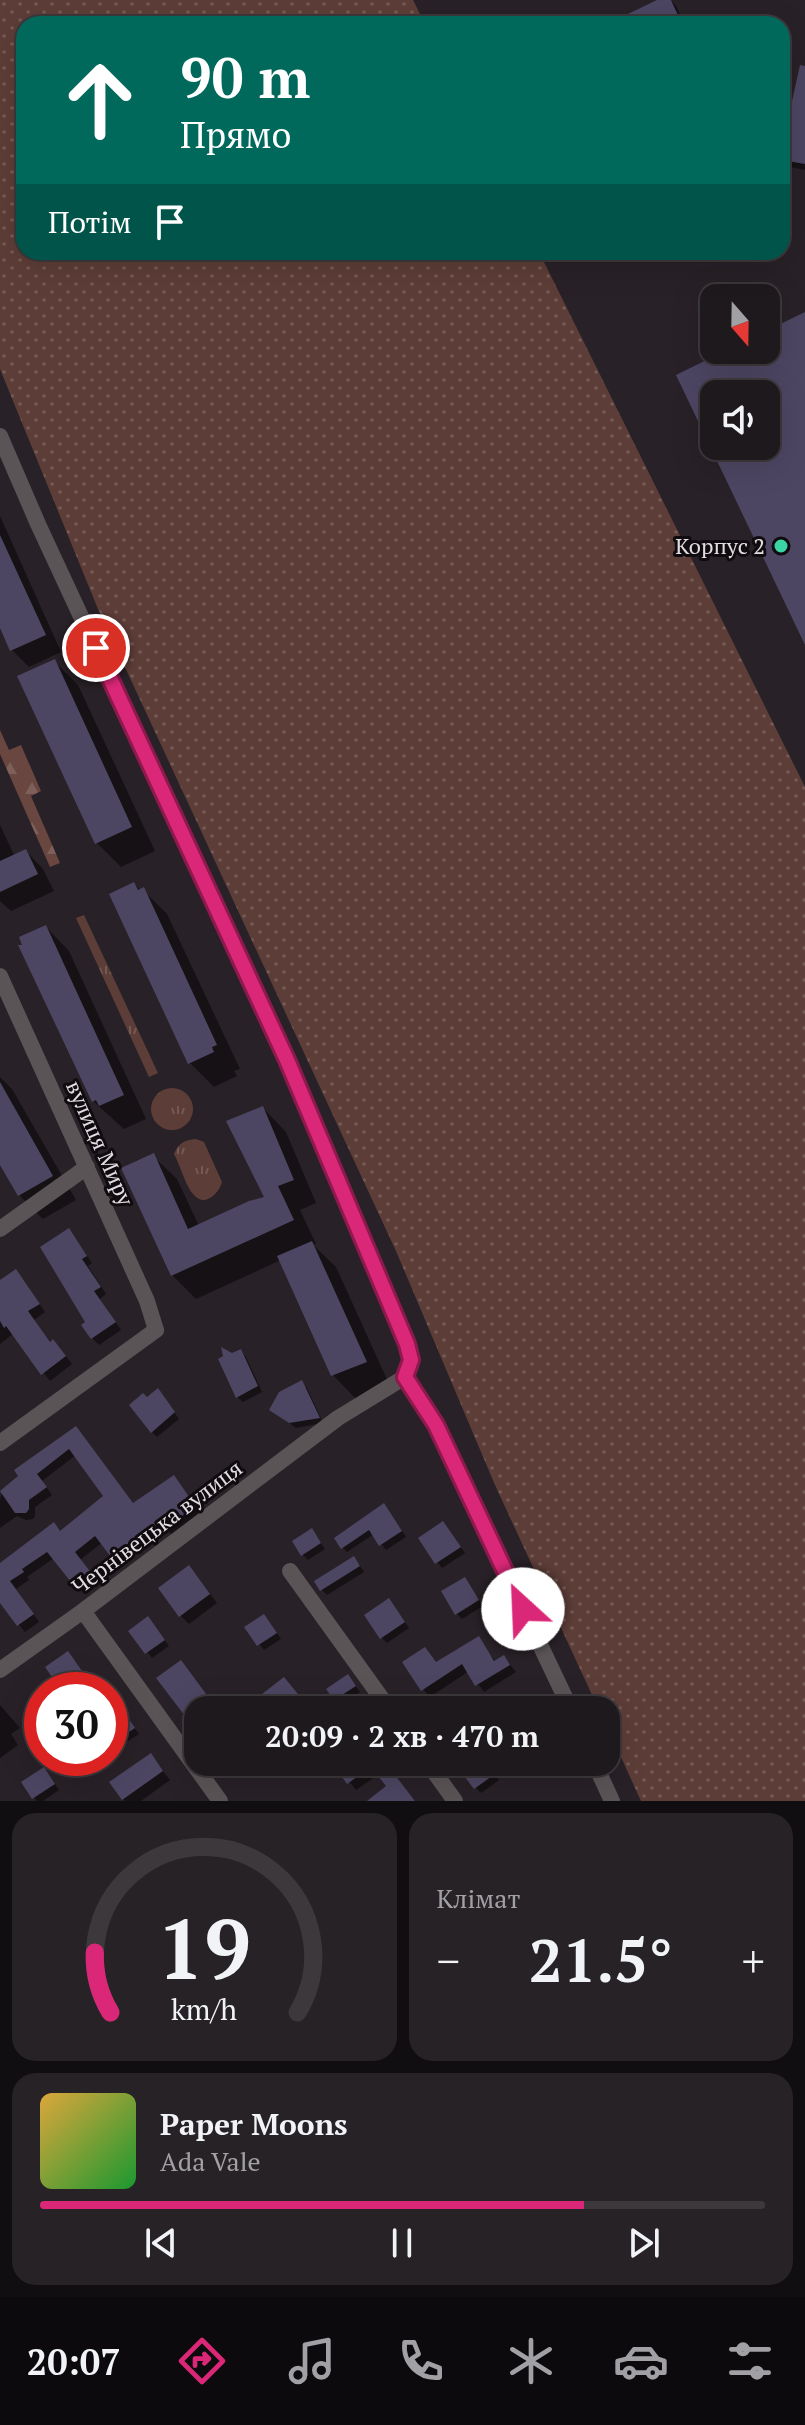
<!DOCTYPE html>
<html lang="uk">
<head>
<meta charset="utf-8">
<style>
  :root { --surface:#1e191d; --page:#262226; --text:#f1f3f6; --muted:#a1a0a4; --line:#3c383b; --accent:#db2777 }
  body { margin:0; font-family:"PT Serif",serif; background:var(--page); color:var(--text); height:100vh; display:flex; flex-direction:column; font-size:30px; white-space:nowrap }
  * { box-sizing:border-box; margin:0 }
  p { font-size:26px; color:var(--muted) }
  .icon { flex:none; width:44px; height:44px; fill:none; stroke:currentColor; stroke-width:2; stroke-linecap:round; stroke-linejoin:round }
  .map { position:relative; height:1801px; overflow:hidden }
  .side { display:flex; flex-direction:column; gap:12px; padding:12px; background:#100e10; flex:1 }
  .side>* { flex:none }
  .top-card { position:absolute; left:16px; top:16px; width:774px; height:244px; border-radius:24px; box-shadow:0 8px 32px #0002,0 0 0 2px var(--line); background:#00695c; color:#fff; overflow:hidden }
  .needle { width:52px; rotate:160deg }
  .tools { position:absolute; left:700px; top:284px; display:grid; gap:16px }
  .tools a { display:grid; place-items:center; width:80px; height:80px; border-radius:16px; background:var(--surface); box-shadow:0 8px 32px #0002,0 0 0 2px var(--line); font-size:40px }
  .speed { position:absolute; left:24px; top:1672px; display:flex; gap:16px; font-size:40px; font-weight:700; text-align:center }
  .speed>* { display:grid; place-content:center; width:104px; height:104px; border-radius:50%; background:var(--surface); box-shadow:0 8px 32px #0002,0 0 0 2px var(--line); line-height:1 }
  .speed .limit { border:12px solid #d22; background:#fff; color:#111 }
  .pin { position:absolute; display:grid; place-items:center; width:68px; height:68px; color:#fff; margin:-34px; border:4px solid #fff; border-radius:50%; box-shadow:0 2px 8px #0007 }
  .me { position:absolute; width:88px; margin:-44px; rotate:335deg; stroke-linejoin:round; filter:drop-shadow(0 0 6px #0008) }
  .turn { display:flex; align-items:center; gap:28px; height:168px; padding:0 32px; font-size:36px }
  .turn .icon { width:104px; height:104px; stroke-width:2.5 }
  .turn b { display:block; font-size:56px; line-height:68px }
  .then { display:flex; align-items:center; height:76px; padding:0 32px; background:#0003; gap:16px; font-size:30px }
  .big { font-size:60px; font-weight:600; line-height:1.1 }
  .side .widget { flex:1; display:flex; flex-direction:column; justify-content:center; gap:12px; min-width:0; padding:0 28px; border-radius:24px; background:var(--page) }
  .side .dial { align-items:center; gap:0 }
  .dial svg { height:208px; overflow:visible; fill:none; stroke:var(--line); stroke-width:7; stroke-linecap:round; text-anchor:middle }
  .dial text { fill:var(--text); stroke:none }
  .song { display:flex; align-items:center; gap:24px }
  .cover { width:96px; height:96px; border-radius:12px; background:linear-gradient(135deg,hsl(40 70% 55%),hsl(130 70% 35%)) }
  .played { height:8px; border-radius:4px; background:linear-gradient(90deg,var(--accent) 75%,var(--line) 75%) }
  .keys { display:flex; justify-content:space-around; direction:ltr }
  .heat { display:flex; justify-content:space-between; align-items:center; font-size:44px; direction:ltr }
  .side .tiles { flex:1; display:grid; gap:12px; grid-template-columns:1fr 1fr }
  .widget:last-child { grid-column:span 2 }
  .trip { position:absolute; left:184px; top:1696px; width:436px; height:80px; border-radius:24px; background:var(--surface); box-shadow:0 8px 32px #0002,0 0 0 2px var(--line); font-weight:600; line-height:80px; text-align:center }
  .menu { display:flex; height:128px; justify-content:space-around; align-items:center; background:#0c0a0c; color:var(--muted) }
  .menu .icon { width:56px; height:56px }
  .menu .selected { color:var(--accent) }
  .menu b { font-size:36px; color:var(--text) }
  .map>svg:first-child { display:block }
  .grass { fill:url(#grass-dots) }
  .forest { fill:url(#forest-firs) }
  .park { fill:url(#park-tufts) }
  .shadow { fill:#0007 }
  .building { fill:#4d4663; fill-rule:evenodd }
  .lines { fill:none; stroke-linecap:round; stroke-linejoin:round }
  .minor { stroke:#5a5456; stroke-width:16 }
  .route-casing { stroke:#8e194d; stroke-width:20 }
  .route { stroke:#db2777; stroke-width:14 }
  .poi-dot { fill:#3bd4a4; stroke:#0f0b0e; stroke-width:3 }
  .labels { text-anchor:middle; stroke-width:6; stroke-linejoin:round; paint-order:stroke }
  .poi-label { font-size:22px; fill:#e2dde2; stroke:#0f0b0e; text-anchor:end }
  .street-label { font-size:22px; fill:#e2dde2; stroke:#0f0b0e }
</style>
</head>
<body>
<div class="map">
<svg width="805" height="1801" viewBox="0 0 805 1801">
  <defs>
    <pattern id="grass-dots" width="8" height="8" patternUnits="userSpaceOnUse" patternTransform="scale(2)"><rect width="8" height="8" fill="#5d3d37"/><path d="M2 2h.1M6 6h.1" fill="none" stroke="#745954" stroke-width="1.8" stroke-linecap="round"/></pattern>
    <pattern id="forest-firs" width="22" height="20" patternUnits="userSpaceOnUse" patternTransform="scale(2)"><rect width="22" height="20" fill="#694640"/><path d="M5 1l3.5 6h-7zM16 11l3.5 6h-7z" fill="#7e605b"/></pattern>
    <pattern id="park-tufts" width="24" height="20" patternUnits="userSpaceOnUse" patternTransform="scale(2)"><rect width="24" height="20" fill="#5d3d37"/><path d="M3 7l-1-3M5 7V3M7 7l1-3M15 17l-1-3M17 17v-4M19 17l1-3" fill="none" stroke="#745954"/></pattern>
  </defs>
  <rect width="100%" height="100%" fill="#282127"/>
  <!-- grass -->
  <path class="grass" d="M0 0H413L425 24H24V252H539L805 787V1801H641L606 1724V1710H599L495 1485 396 1251 98 609 0 369Z"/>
  <!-- forest -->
  <path class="forest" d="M0 730 9 750 21 745 41 791 31 796 60 863 50 867 0 754Z"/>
  <!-- park -->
  <g class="park">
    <path d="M84 915 158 1073 149 1077 76 918Z"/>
    <circle cx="172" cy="1109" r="21"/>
    <path d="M196 1139 204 1142 222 1182C219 1193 205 1208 194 1195 186 1187 180 1165 174 1154 179 1143 184 1140 196 1139Z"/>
  </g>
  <!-- shadow -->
  <g class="shadow">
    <path d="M662 0H671L676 6 685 24H611Z"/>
    <path d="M805 73V170L790 167 782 159Z"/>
    <path d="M617 252H638L624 259Z"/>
    <path d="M0 516 61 652 29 667 12 650 0 623Z"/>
    <path d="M54 661 78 685 155 851 121 867 97 843Z"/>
    <path d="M0 825 15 857 26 851 43 869 54 891 11 911 0 901Z"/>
    <path d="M134 884 141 891 143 890 167 914 240 1069 234 1071 237 1076 214 1087 190 1063Z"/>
    <path d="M46 927 69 951 146 1119 124 1129 93 1101Z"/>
    <path d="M0 1077 12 1089 76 1200 43 1219 19 1195 0 1161Z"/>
    <path d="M263 1108 286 1132 316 1203 300 1210 316 1244 313 1245 336 1267 390 1386 356 1399 333 1375 281 1260 196 1299 172 1275 153 1156 177 1179 199 1226 266 1199Z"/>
    <path d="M69 1230 92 1263 88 1266 106 1294 100 1299 121 1330 99 1345 92 1338 88 1323Z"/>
    <path d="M23 1279 45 1312 34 1320 51 1344 60 1349 72 1364 50 1381 14 1333 0 1344V1282Z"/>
    <path d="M241 1351 246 1357 262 1392 243 1402 237 1397 232 1355Z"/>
    <path d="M301 1383 307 1388 323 1423 296 1428 272 1410Z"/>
    <path d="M163 1396 179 1419 157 1437 152 1432 147 1400Z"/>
    <path d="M76 1428 134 1505 174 1477 202 1515 172 1535 168 1531 120 1562 103 1542 80 1560 97 1582 83 1593 54 1558 27 1577 29 1580 16 1589 39 1622 25 1632 0 1601V1565L61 1533 106 1496 76 1455 42 1481 52 1495 35 1507V1516L33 1519 26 1520 17 1516 0 1528V1499L3 1491Z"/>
    <path d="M388 1510 406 1537 386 1550 374 1534 347 1552 342 1547Z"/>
    <path d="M448 1529 465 1553 442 1568 420 1538Z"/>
    <path d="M312 1531 325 1549 308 1560 302 1554Z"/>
    <path d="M359 1564 364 1572 327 1595 321 1589Z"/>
    <path d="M197 1577 217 1603 189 1624 180 1615Z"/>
    <path d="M465 1579 483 1606 462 1619 457 1614Z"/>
    <path d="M394 1606 409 1628 387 1643 381 1637Z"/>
    <path d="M269 1622 281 1639 264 1650 247 1628Z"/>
    <path d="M153 1624 169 1646 152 1658 131 1631Z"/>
    <path d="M478 1639 496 1662 504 1657 516 1672 484 1692 469 1671 430 1697 423 1689 425 1649 437 1664Z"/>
    <path d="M74 1659 89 1681 75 1690H63L48 1668Z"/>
    <path d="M181 1662 211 1700 222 1710H198V1730Z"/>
    <path d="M353 1682 360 1692 341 1704 336 1699Z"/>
    <path d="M290 1685 306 1706 300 1710H277Z"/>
    <path d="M0 1705 20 1728 11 1734 18 1745 0 1758Z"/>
    <path d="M117 1705 139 1734 122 1745 110 1730V1710Z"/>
    <path d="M42 1710V1731L32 1717Z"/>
    <path d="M151 1756 170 1780 141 1801H125L123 1799Z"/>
    <path d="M334 1762H393L396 1766 391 1770 415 1801H383L389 1787 379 1774 356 1790Z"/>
    <path d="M469 1762H485L499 1780 481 1793 476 1788Z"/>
    <path d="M49 1775 59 1790 43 1801H37L23 1783Z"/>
  </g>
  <!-- building -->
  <g class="building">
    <path d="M657 0H671L682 24H607Z"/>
    <path d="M800 65 805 66V164L782 160V147Z"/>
    <path d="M805 312V645L676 375 727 350H766V331ZM714 394H766V446H714Z"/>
    <path d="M0 535 46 635 10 651 0 628Z"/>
    <path d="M55 659 132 827 95 844 17 676Z"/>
    <path d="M26 849 38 874 0 892V861Z"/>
    <path d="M134 882 138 890 144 887 217 1045 212 1047 214 1052 188 1064 109 894Z"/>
    <path d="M46 925 124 1095 99 1106 96 1100 92 1102 18 945H22L19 937Z"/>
    <path d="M0 1082 53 1176 18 1196 0 1165Z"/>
    <path d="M263 1106 294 1180 278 1186 294 1220 171 1276 121 1168 154 1153 188 1229 249 1201 264 1197 226 1121Z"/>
    <path d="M69 1228 87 1256 82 1259 101 1287 94 1291 116 1322 91 1339 81 1325 85 1322 40 1247Z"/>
    <path d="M312 1241 367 1362 331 1376 277 1256Z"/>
    <path d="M16 1269 40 1304 28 1311 50 1342 53 1339 66 1356 41 1375 6 1326 4 1328 0 1321V1280Z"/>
    <path d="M221 1347 232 1353 241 1349 258 1386 236 1398 218 1359 223 1356Z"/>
    <path d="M302 1380 320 1418 289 1423 269 1410 279 1392Z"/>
    <path d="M158 1388 175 1412 151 1433 129 1405 143 1393 147 1397Z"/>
    <path d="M76 1426 133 1503 174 1475 196 1507 163 1529 160 1525 111 1557 95 1536 75 1552 92 1574 75 1587 47 1552 22 1569 24 1572 10 1581 34 1614 17 1626 0 1603V1563L54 1522 60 1531 103 1496 69 1449 37 1474 47 1487 29 1500V1509L26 1513H15L0 1491 18 1476 14 1470Z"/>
    <path d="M384 1503 402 1531 379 1546 369 1530 341 1549 334 1538Z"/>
    <path d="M443 1521 461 1547 435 1564 418 1538Z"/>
    <path d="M312 1528 321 1543 301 1556 292 1541Z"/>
    <path d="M354 1556 360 1566 320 1591 314 1581Z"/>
    <path d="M189 1565 210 1594 179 1617 158 1588Z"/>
    <path d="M465 1577 479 1600 455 1615 441 1591Z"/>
    <path d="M389 1598 405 1622 380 1639 364 1615Z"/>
    <path d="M264 1614 277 1633 257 1646 244 1627Z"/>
    <path d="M148 1616 165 1640 145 1654 128 1631Z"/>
    <path d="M479 1636 494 1661 504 1655 510 1665 475 1686 462 1664 421 1691 402 1662 425 1647 436 1662Z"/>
    <path d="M68 1651 85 1675 61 1690 45 1667Z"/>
    <path d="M181 1660 218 1710H198V1733L156 1678Z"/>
    <path d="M348 1674 356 1686 334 1700 326 1689Z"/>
    <path d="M284 1677 302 1699 288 1710H274L262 1694Z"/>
    <path d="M117 1702 135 1728 115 1741 110 1734V1707Z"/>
    <path d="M151 1753 163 1771 122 1800 109 1782Z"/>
    <path d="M331 1762H385L415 1801H367L386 1786 371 1767 347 1784Z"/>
    <path d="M465 1762H486L495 1774 474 1789 458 1768Z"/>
    <path d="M44 1767 55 1784 32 1799 21 1782Z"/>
  </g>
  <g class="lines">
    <!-- minor -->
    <g class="minor">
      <path d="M0 436 38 524 287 1060 407 1344 411 1360 405 1377 338 1418 83 1611 0 1670"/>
      <path d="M0 976 147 1301 156 1330 0 1443"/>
      <path d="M0 1229 87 1167"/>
      <path d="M405 1377 436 1425 571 1710"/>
      <path d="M290 1571 390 1710"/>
      <path d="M83 1611 220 1801"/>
      <path d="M427 1762 455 1801"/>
      <path d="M594 1762 612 1801"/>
    </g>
  </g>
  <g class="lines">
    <!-- route casing -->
    <g class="route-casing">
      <path id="route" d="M96 648 287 1060 407 1344 411 1360 405 1377 436 1425 523 1609"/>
    </g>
    <!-- route -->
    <use href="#route" class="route"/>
  </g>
  <!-- markers -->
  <circle class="poi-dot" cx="781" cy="546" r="8"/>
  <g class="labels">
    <!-- poi labels -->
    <g class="poi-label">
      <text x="765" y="554">Корпус 2</text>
    </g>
    <!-- street labels -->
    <g class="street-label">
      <text transform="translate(100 1143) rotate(66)" y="8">вулиця Миру</text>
      <text transform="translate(157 1527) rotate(-37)" y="8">Чернівецька вулиця</text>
    </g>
  </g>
</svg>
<div class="tools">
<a><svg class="needle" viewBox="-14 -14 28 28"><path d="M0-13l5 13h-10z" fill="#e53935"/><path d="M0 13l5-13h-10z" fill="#a1a0a4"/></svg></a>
<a><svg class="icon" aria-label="sound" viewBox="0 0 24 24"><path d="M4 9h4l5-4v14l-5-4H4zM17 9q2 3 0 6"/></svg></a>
</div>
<div class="speed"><div class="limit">30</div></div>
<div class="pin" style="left:96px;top:648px;background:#d93025"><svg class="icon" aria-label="arrive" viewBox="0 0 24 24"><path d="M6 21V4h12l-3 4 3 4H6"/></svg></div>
<svg class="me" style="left:523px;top:1609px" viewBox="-20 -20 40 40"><circle r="19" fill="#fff"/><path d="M0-13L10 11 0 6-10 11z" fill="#db2777"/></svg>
<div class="trip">20:09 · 2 хв · 470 m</div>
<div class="top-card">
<div class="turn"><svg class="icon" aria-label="ahead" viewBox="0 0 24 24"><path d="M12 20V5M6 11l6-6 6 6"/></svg><div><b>90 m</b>Прямо</div></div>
<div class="then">Потім<svg class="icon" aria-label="arrive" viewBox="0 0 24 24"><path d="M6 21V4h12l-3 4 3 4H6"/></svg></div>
</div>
</div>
<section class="side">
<div class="tiles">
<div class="widget dial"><svg viewBox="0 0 100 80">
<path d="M14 69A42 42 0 1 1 86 69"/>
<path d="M14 69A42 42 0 0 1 8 46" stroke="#db2777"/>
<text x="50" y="56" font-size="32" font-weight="700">19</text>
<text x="50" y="72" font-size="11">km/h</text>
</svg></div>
<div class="widget"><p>Клімат</p>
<div class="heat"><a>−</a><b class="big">21.5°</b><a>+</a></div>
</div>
<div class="widget">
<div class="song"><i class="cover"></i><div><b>Paper Moons</b><p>Ada Vale</p></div></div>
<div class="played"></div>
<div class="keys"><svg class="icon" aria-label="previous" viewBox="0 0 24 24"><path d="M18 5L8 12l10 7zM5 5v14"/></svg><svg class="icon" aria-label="pause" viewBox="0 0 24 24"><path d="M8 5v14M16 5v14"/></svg><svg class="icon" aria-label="next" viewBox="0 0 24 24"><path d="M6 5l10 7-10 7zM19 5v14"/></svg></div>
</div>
</div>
</section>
<nav class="menu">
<b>20:07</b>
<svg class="icon selected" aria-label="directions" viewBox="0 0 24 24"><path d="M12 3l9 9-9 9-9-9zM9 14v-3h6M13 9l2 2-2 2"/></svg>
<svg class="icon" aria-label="music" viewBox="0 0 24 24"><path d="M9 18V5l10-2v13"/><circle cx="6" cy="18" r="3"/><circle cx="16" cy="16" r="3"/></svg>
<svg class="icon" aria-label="phone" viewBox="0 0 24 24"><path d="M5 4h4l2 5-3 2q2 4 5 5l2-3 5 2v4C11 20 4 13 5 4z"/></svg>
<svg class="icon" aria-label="climate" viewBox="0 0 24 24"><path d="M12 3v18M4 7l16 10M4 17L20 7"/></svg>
<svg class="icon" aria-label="car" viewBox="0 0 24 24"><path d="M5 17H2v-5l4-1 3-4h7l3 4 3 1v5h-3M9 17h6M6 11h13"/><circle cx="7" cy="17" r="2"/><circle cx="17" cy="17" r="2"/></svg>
<svg class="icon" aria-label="filters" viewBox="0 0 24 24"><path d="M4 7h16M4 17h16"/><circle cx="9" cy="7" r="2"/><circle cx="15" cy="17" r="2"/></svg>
</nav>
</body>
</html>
